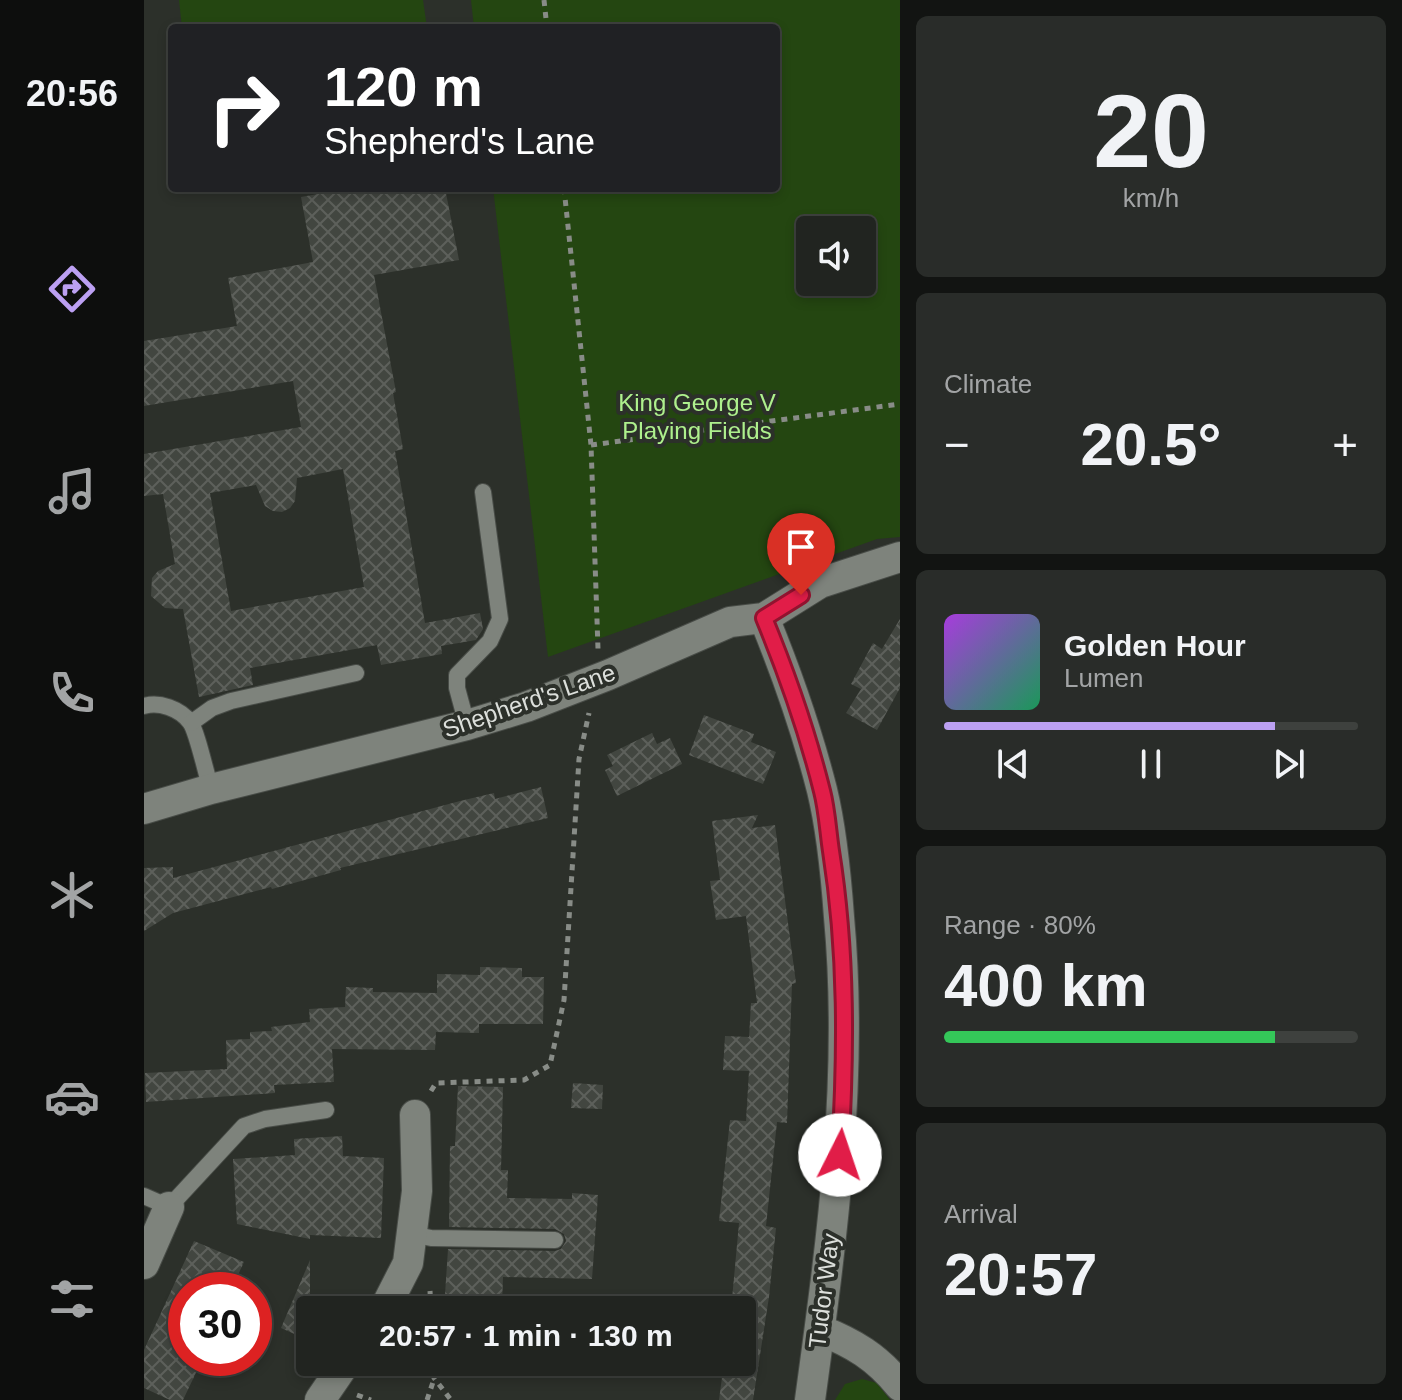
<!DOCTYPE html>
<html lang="en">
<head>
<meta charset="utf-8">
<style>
  :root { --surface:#212420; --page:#292c29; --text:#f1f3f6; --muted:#a2a4a5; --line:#3e413e; --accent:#bca0f2 }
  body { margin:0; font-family:Helvetica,sans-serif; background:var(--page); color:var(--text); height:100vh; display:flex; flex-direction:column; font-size:30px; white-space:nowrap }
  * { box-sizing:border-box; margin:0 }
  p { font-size:26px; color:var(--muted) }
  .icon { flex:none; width:44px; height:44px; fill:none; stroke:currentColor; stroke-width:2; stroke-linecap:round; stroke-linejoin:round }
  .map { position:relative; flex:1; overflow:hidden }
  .details { display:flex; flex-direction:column; gap:16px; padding:16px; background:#121412; width:502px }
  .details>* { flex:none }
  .top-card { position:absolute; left:24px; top:24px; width:612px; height:168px; border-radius:8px; box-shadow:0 4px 12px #0003,0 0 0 2px var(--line); background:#202124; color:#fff; overflow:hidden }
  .tools { position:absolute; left:652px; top:216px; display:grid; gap:16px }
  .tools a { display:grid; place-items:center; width:80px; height:80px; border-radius:8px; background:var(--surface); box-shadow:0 4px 12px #0003,0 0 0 2px var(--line); font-size:40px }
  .speed { position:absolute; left:24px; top:1272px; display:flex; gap:16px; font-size:40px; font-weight:700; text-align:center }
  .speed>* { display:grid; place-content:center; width:104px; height:104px; border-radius:50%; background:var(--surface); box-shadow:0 4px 12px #0003,0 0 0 2px var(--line); line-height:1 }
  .speed .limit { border:12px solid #d22; background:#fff; color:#111 }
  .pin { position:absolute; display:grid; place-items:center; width:68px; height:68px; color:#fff; margin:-82px -34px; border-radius:50% 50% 50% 0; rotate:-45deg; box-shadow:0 0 8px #0007 }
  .pin .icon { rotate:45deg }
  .me { position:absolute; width:88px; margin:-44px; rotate:4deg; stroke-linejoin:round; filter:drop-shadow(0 0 6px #0008) }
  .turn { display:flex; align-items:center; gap:28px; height:168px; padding:0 24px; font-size:36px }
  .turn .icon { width:104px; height:104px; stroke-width:2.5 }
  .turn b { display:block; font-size:56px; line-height:68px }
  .big { font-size:60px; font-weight:700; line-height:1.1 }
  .details .widget { flex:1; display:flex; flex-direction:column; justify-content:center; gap:12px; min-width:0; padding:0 28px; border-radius:12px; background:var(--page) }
  .details .dial { align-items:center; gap:0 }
  .dial b { font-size:104px; line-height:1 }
  .song { display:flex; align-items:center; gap:24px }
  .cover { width:96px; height:96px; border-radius:12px; background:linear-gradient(135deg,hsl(280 70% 55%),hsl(150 70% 35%)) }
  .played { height:8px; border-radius:4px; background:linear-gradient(90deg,var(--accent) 80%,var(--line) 80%) }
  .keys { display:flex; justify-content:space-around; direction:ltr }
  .heat { display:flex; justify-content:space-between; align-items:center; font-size:44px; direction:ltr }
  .charge { height:12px; border-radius:6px; background:linear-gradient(90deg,#34c759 80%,var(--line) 0) }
  .trip { position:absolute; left:152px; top:1296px; width:460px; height:80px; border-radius:8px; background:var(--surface); box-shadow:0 4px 12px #0003,0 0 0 2px var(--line); font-weight:700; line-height:80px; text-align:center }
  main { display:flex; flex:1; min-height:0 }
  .tab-bar { display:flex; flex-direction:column; width:144px; justify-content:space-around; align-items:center; background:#0d0e0d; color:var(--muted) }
  .tab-bar .icon { width:56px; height:56px }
  .tab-bar .on { color:var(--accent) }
  .tab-bar b { font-size:36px; color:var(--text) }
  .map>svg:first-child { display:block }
  .green { fill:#244611; fill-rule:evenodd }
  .building { fill:url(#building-cross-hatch); fill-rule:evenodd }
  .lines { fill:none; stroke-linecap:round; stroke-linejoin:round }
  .service-casing { stroke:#484c47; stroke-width:18 }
  .minor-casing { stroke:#484c47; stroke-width:32 }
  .path { stroke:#888c87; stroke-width:5; stroke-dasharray:6 6; stroke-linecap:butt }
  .service { stroke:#7e837c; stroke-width:16 }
  .minor { stroke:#7e837c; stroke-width:30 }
  .route-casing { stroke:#92132f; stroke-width:20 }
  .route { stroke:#e11d48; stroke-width:14 }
  .labels { text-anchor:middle; stroke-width:8; stroke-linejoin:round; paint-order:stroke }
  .park-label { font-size:24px; fill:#aef08d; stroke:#2c302a }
  .street-label { font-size:24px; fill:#dcdfdb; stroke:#2c302a }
</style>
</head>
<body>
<main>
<nav class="tab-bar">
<b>20:56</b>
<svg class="icon on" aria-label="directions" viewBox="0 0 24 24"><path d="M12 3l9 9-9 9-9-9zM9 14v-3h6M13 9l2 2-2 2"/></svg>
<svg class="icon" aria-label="music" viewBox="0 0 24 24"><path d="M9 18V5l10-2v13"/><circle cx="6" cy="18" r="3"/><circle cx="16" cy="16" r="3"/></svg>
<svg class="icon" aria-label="phone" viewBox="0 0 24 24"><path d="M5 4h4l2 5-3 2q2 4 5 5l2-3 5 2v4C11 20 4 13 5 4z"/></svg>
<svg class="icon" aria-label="climate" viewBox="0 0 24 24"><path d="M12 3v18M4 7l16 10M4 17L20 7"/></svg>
<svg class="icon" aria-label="car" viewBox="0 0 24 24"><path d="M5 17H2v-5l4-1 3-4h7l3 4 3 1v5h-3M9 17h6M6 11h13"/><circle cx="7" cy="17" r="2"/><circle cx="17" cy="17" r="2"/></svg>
<svg class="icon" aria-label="filters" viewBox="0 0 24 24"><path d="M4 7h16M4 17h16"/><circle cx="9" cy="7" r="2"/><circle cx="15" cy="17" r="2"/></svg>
</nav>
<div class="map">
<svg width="756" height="1400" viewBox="0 0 756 1400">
  <defs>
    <pattern id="building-cross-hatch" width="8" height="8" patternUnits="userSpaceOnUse" patternTransform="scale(2)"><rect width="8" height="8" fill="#424640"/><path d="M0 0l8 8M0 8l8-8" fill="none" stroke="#5d605b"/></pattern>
  </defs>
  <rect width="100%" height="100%" fill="#2c302a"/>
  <!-- green -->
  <g class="green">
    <path d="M35 0H279L283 28H38Z"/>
    <path d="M327 0H756V537L733 539 404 657 349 188H632V28H330ZM718 230V282H666V230Z"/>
    <path d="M718 1379 733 1383 746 1400H691L701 1384Z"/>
  </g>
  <!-- building -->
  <g class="building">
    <path d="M207 188H301L315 260 230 275 252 392 249 393 259 449 251 451 281 623 336 613 339 629 332 640 297 646 298 654 237 665 233 645 106 668 109 685 55 697 39 609 21 608 7 596 8 578 14 571 31 564 19 494 0 496V454L157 427 149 381 0 406V341L93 326 84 278 169 262 157 197ZM199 469 220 587 87 611 66 493 112 485 121 506 129 511 138 512 146 508 151 501 153 478Z"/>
    <path d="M756 619V688L733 730 702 713 717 689 707 684 729 643 738 649Z"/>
    <path d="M560 715 610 734 607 742 632 752 619 784 545 755Z"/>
    <path d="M508 733 513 744 526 738 538 764 473 796 461 770 469 766 463 755Z"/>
    <path d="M397 787 404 818 196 868 197 870 128 889 127 887 29 913 0 931V868L29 867V878L316 801 350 793 351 799Z"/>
    <path d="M614 815 608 828 631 825 652 983 648 984 643 1123 633 1122 622 1226 632 1228 625 1297 609 1400H575L580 1362H598V1310H587L595 1223 575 1221 586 1120 602 1121 605 1071 579 1070 581 1036 605 1037 607 1003H613L602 916 572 920 566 881 576 880 568 821Z"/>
    <path d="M336 967 378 968V977H400L399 1024H335V1033L292 1032 291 1050 188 1049 190 1082 130 1085 131 1093 2 1102 1 1073 83 1069 82 1040 106 1039V1032L128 1031 127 1027 166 1022 165 1009 201 1007 202 987 229 988V992L293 993V974L336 975Z"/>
    <path d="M429 1083 459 1085 458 1109 427 1108Z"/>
    <path d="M314 1086 359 1087 357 1170H364L363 1198 428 1199V1193L454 1195 448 1279 359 1277 358 1306 346 1305 345 1310H300L304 1249 411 1251 417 1249 422 1241 420 1234 411 1229 305 1227 306 1146H311Z"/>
    <path d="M198 1136 199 1156 240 1158 237 1238 166 1235V1239L93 1224 89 1159 151 1155 150 1139Z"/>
    <path d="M50 1241 100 1262 87 1290H42V1358H59L39 1400H26L0 1388V1350Z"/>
    <path d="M166 1260V1341L137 1328Z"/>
  </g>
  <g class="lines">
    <!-- service casing -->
    <g class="service-casing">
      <g id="service">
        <path d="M0 706C15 701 36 709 46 722 53 731 62 774 67 789"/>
        <path d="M47 723 68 708 87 701 212 673"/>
        <path d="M323 725 313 688V675L346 641 356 619 339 492"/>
        <path d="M0 1196 25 1207 100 1126 121 1119 182 1110"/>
        <path d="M268 1234 287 1238 411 1240"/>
      </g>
    </g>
    <!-- minor casing -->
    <g class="minor-casing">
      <g id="minor">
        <path d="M620 618C643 674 663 731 678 790 688 831 692 875 695 917 710 1079 688 1239 666 1400"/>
        <path d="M0 809 67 789 323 725 382 707 464 675 586 622 620 618 676 583 756 557"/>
        <path d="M0 1264 25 1207"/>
        <path d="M240 1310 264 1263 273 1191 271 1115"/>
        <path d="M676 1330C709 1343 733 1357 756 1386"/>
        <path d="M176 1400 202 1362"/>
      </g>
    </g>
    <!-- path -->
    <g class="path">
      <path d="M400 0 403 28"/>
      <path d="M420 188 447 445 454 649"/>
      <path d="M447 445 756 404"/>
      <path d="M287 1091 292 1083 380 1080 406 1065 420 1000 435 759 445 713"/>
      <path d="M286 1291 287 1310"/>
      <path d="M289 1362 290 1378 307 1400"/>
      <path d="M213 1395 227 1400"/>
      <path d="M283 1400 290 1379"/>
    </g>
    <!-- service -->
    <use href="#service" class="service"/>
    <!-- minor -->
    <use href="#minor" class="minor"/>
  </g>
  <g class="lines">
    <!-- route casing -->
    <g class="route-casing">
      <path id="route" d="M657 595 620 618C643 674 663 731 678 791 683 810 684 831 687 851 703 952 702 1053 696 1155"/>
    </g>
    <!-- route -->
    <use href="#route" class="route"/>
  </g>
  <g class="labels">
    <!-- park labels -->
    <g class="park-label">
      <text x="553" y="411">King George V<tspan x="553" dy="28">Playing Fields</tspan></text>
    </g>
    <!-- street labels -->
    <g class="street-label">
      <text transform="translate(385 701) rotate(-19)" y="8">Shepherd's Lane</text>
      <text transform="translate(680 1291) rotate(-83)" y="8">Tudor Way</text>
    </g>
  </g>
</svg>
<div class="tools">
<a><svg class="icon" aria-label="sound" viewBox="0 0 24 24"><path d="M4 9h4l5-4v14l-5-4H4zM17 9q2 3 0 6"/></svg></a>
</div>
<div class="speed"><div class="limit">30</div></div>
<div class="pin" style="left:657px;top:595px;background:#d93025"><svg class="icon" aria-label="arrive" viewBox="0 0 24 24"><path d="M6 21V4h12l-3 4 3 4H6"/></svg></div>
<svg class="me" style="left:696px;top:1155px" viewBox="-20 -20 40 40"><circle r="19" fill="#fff"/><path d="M0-13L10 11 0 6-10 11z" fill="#e11d48"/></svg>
<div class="trip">20:57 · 1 min · 130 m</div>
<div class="top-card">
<div class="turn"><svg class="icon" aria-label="right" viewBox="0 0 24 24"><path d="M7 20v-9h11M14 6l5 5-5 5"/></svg><div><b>120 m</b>Shepherd's Lane</div></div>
</div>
</div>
<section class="details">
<div class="widget dial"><b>20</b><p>km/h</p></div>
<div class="widget"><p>Climate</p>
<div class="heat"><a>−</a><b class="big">20.5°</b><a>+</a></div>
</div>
<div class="widget">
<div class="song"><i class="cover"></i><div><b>Golden Hour</b><p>Lumen</p></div></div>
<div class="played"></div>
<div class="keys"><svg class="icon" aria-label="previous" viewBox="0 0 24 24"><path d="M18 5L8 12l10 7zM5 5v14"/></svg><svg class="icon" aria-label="pause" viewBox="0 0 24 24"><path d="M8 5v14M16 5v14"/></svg><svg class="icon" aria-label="next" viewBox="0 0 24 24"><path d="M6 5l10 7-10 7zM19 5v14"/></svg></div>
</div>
<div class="widget"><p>Range · 80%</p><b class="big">400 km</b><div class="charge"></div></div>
<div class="widget"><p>Arrival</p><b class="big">20:57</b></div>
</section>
</main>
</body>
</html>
